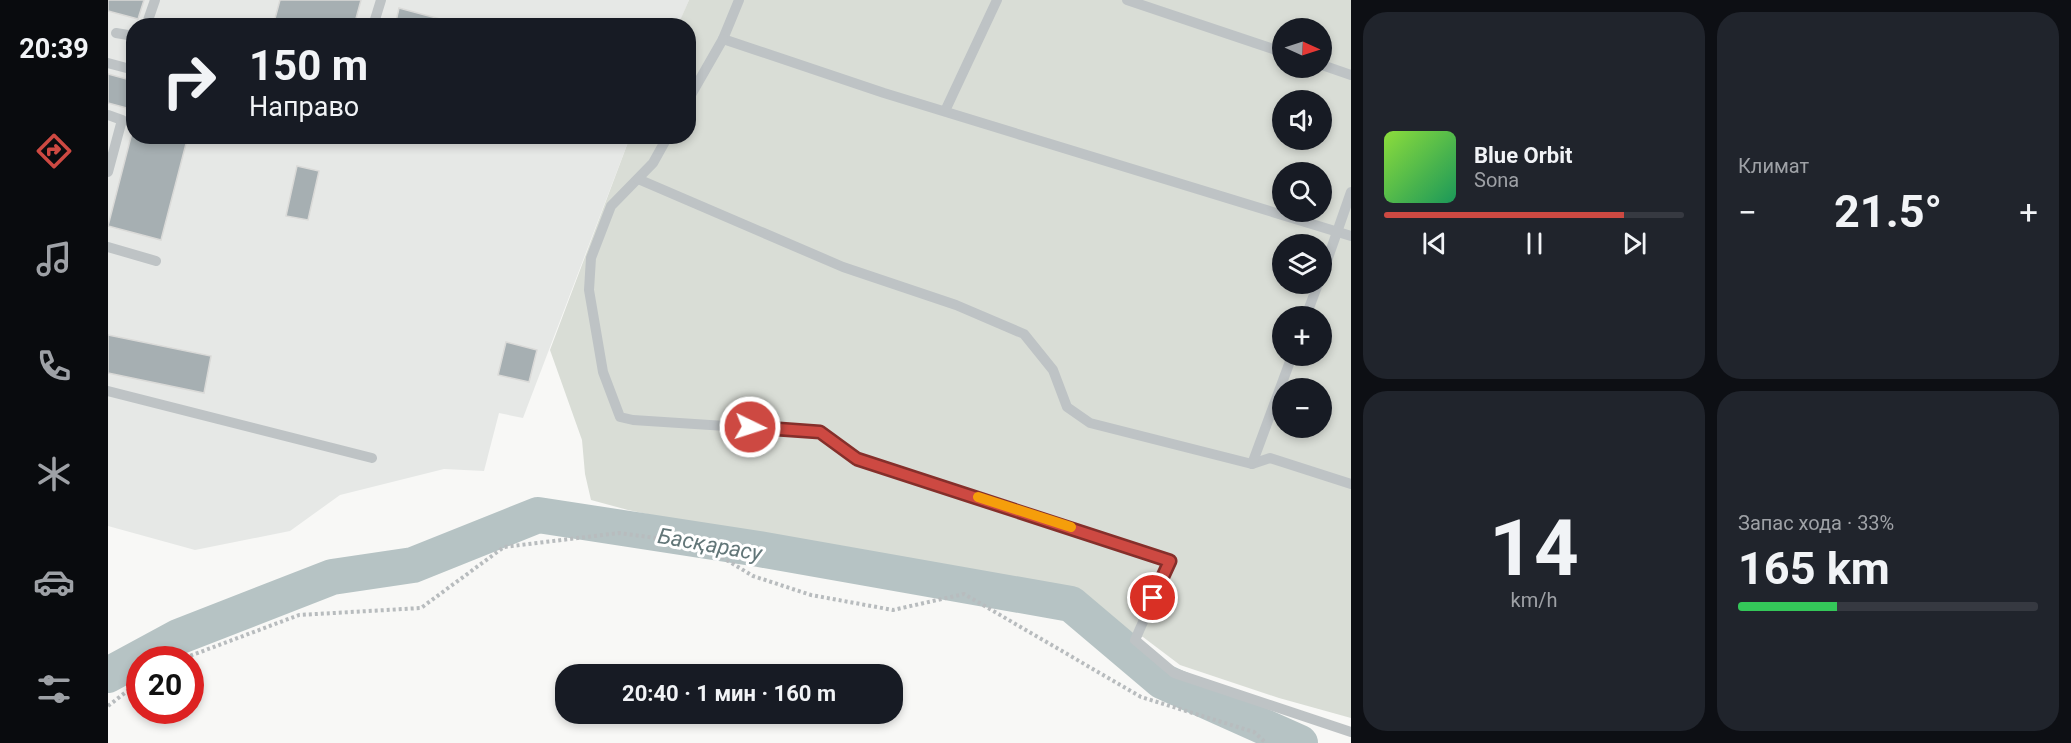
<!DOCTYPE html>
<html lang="ru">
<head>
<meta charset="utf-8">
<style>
  :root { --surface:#171b24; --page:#20242c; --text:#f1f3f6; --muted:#9ea1a6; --line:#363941; --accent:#cd4942 }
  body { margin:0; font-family:Roboto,sans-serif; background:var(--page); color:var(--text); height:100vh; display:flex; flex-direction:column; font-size:22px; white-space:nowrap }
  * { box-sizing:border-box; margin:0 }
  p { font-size:20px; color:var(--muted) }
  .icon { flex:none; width:33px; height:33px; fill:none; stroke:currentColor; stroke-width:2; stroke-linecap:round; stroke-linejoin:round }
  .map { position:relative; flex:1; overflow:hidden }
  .details { display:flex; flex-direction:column; gap:12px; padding:12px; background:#0d0f14; width:720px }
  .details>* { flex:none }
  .guide { position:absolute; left:18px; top:18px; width:570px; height:126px; border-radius:24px; box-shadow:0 3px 9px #0003; background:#171b24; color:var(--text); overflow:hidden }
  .needle { width:39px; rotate:93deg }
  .fabs { position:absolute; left:1164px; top:18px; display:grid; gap:12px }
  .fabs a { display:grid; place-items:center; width:60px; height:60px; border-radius:50%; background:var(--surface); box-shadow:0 3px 9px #0003; font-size:30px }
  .speed { position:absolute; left:18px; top:646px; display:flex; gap:12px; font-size:30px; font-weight:700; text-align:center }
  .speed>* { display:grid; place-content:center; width:78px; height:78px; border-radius:50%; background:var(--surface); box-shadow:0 3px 9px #0003; line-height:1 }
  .speed .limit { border:9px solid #d22; background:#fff; color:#111 }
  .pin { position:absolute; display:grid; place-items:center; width:51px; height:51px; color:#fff; margin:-26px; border:3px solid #fff; border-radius:50%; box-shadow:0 2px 6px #0007 }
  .me { position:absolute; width:66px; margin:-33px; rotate:94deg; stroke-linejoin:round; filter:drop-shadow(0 0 4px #0008) }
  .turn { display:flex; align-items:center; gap:21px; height:126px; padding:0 24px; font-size:27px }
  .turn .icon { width:78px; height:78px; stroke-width:2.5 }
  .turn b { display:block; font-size:42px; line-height:51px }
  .big { font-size:45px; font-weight:700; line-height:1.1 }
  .details .tile { flex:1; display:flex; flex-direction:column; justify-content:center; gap:9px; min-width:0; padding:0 21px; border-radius:24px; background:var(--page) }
  .details .dial { align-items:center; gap:0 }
  .dial b { font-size:78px; line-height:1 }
  .song { display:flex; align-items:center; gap:18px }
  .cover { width:72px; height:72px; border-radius:9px; background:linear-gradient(135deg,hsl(90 70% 55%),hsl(150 70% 35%)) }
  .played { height:6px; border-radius:3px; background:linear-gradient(90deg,var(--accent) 80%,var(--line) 80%) }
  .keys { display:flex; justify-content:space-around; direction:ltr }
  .heat { display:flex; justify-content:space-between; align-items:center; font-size:33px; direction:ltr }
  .charge { height:9px; border-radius:4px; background:linear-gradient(90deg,#34c759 33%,var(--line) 0) }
  .details .tiles { flex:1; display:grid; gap:12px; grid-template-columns:repeat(2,1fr) }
  .trip { position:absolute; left:447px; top:664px; width:348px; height:60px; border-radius:24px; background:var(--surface); box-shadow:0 3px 9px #0003; font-weight:700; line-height:60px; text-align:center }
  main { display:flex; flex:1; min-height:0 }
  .tabs { display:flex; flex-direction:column; width:108px; justify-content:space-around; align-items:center; background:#090b0e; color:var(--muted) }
  .tabs .icon { width:42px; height:42px }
  .tabs .active { color:var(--accent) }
  .tabs b { font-size:27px; color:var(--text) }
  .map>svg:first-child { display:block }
  .built { fill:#e6e8e6 }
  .green { fill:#d9ddd6; fill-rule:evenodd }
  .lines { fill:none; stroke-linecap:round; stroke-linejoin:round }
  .river { stroke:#b6c3c4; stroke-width:36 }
  .building { fill:#a6afb2; stroke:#dadad8; stroke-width:1.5 }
  .path { stroke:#b8bcbe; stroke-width:4; stroke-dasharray:3 3; stroke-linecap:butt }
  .service { stroke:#bec3c5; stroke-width:10 }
  .route-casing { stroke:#852f2b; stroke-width:15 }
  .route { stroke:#cd4942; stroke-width:10 }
  .slow { stroke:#f59e0b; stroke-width:10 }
  .labels { text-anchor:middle; stroke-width:6; stroke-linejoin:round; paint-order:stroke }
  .water-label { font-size:22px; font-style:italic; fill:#627678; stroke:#fff }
</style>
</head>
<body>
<main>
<nav class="tabs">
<b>20:39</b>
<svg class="icon active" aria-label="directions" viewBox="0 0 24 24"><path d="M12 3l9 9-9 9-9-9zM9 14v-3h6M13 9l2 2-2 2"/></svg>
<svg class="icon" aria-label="music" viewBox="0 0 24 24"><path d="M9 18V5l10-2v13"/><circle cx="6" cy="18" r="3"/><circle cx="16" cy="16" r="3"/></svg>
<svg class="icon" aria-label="phone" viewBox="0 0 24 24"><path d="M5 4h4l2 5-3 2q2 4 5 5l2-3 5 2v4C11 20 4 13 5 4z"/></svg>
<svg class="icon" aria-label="climate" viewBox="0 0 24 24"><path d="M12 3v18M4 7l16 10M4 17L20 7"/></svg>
<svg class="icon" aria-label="car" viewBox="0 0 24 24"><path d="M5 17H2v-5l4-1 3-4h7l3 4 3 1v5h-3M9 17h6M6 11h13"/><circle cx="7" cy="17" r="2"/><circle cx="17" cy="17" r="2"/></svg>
<svg class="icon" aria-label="filters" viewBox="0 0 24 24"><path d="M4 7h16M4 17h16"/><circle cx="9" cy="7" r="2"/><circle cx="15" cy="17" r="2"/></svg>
</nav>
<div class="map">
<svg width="1243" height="743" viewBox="0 0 1243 743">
  <rect width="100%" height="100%" fill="#f8f8f6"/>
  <!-- built -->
  <path class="built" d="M0 0H581L570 26H26V136L522 137 415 418 391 413 376 471 336 469 232 495 182 531 87 550 0 526Z"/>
  <!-- green -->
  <path class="green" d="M581 0H1243V718L1171 698 1072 665 1035 637 962 623 894 587 801 571 706 542 615 530 520 510 483 500 477 474 474 440 442 350 522 137 580 136V26L570 25ZM1174 28H1214V68H1174ZM1174 100H1214V140H1174ZM1174 172H1214V212H1174ZM1174 244H1214V284H1174ZM1174 316H1214V356H1174ZM1174 388H1214V428H1174Z"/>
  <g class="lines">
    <!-- river -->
    <path class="river" d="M0 675 70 637 224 577 305 565 430 515 651 549 963 604 1054 681 1192 743"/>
  </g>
  <!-- building -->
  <g class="building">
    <path d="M0 0H36L30 19 0 11Z"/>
    <path d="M172 0H253L246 26H165Z"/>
    <path d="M291 8 358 26H287Z"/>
    <path d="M0 74 26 81V110L0 103Z"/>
    <path d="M26 125V136H80L53 240 0 226Z"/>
    <path d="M189 166 211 171 200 220 178 216Z"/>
    <path d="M0 335 103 356 96 393 0 373Z"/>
    <path d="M398 342 429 350 421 382 390 375Z"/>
  </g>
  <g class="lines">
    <!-- path -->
    <g class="path">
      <path d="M71 660 191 615 313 608 396 547 511 533 592 544 645 576 703 595 785 610 856 594 1033 697 1146 732 1158 743"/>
      <path d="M0 706 32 681"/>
    </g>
    <!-- service -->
    <g class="service">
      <path d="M631 0 615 39 776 93 1243 236"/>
      <path d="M1019 0 1174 52"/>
      <path d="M38 26 47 0"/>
      <path d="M265 26 273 0"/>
      <path d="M8 33 26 36"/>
      <path d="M0 63 26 70"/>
      <path d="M1214 65 1243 75"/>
      <path d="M580 100 615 39"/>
      <path d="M837 111 889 0"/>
      <path d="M0 115 14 120 0 172"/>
      <path d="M560 136 545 163 503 206 483 258 481 290 495 372 512 417 525 420 712 432 749 459 1062 561 1027 640 1066 673 1243 732"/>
      <path d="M530 179 735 267 848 305 916 334 945 370 959 407 982 423 1144 464 1162 458 1243 484"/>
      <path d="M0 247 48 261"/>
      <path d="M1214 275 1243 192"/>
      <path d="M1198 316 1210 284"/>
      <path d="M0 391 264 458"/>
      <path d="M1144 464 1184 356"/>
    </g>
  </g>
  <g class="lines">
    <!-- route casing -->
    <g class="route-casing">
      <path id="route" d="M642 427 712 432 749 459 1062 561 1045 598"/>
    </g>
    <!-- route -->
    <use href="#route" class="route"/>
    <!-- slow -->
    <path class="slow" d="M870 497 963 527"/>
  </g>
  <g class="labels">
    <!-- water labels -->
    <g class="water-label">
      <text transform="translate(602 544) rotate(10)" y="8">Басқарасу</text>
    </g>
  </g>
</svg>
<div class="fabs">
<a><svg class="needle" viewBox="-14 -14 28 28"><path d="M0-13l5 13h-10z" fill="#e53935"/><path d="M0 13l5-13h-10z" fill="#9ea1a6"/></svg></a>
<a><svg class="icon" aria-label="sound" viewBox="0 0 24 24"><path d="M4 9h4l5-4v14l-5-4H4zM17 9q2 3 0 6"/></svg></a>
<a><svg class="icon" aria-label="search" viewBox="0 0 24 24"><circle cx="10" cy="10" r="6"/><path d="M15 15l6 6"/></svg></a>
<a><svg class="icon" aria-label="layers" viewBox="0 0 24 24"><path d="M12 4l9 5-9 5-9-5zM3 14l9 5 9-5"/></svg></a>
<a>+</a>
<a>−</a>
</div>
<div class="speed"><div class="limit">20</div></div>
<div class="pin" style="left:1045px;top:598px;background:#d93025"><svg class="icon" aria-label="arrive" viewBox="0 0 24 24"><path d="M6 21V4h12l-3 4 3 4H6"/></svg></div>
<svg class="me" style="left:642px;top:427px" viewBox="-20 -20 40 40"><circle r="17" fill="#cd4942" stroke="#fff" stroke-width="3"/><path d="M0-11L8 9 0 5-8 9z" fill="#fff"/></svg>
<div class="trip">20:40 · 1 мин · 160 m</div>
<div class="guide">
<div class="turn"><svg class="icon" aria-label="right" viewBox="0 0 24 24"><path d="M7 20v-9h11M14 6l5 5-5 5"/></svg><div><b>150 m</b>Направо</div></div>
</div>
</div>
<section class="details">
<div class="tiles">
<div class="tile">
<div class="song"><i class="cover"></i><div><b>Blue Orbit</b><p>Sona</p></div></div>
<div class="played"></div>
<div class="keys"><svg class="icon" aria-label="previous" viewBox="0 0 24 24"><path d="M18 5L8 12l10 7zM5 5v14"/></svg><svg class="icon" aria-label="pause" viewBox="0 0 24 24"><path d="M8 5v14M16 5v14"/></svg><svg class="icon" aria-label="next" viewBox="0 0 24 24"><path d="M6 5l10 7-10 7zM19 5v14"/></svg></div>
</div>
<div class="tile"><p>Климат</p>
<div class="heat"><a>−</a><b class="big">21.5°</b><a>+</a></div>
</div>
<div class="tile dial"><b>14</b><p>km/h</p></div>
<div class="tile"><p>Запас хода · 33%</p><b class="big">165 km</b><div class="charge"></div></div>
</div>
</section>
</main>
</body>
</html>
